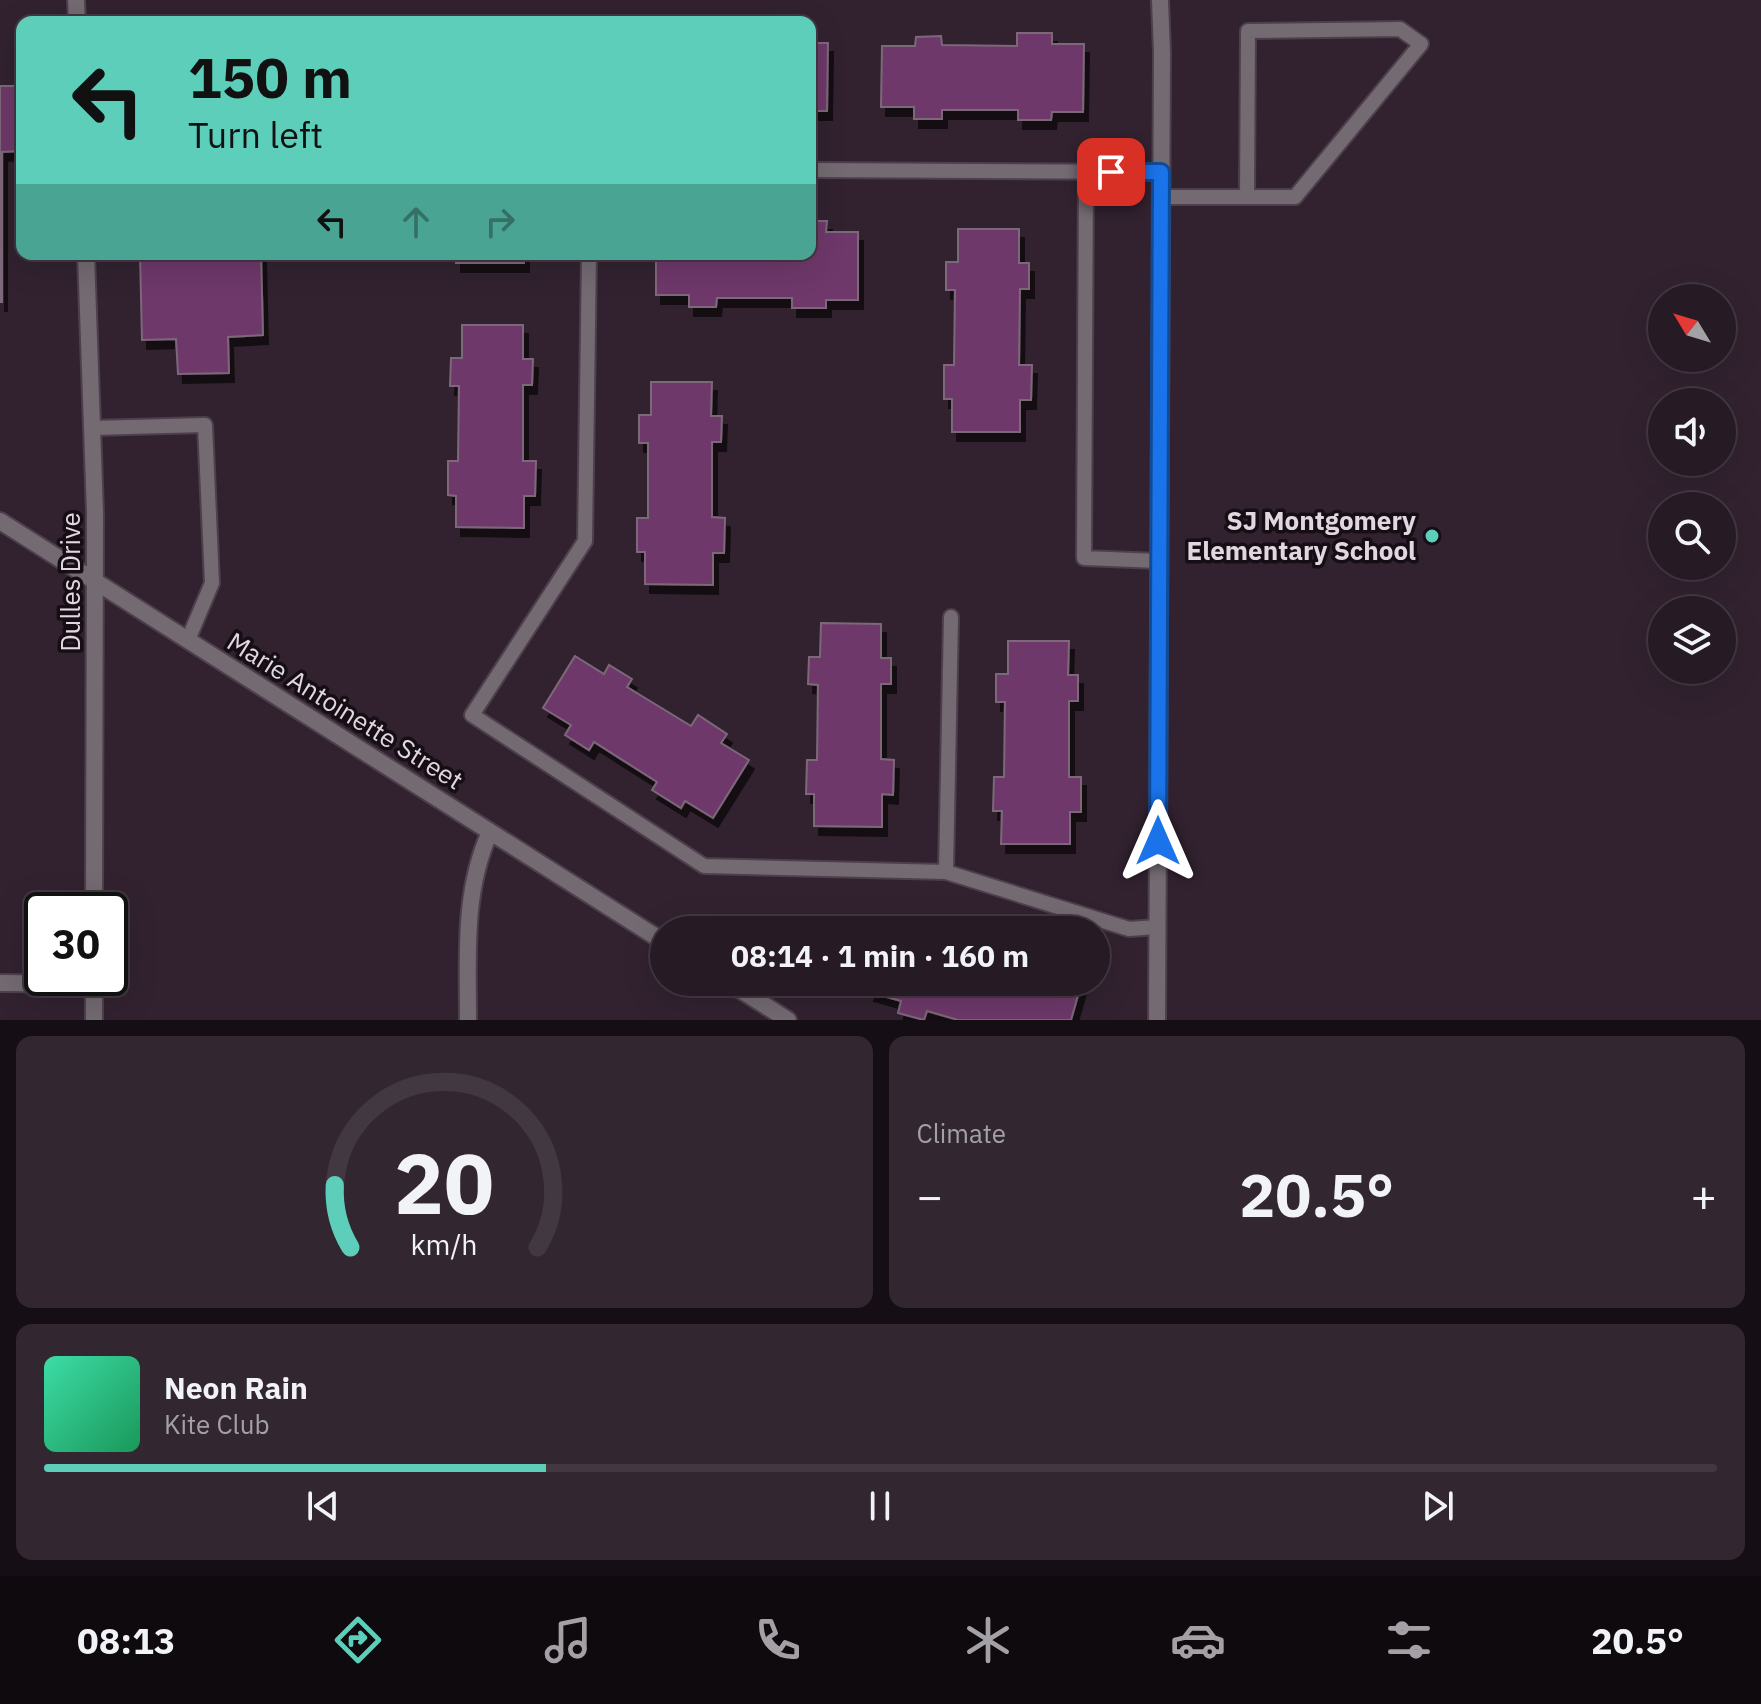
<!DOCTYPE html>
<html lang="en">
<head>
<meta charset="utf-8">
<style>
  :root { --surface:#261a24; --page:#322731; --text:#f1f3f6; --muted:#a4a1a6; --line:#423841; --accent:#5cceba }
  body { margin:0; font-family:"IBM Plex Sans",sans-serif; background:var(--page); color:var(--text); height:100vh; display:flex; flex-direction:column; font-size:30px; white-space:nowrap }
  * { box-sizing:border-box; margin:0 }
  p { font-size:26px; color:var(--muted) }
  .icon { flex:none; width:44px; height:44px; fill:none; stroke:currentColor; stroke-width:2; stroke-linecap:round; stroke-linejoin:round }
  .map { position:relative; height:1020px; overflow:hidden }
  .panel { display:flex; flex-direction:column; gap:16px; padding:16px; background:#150e14; flex:1 }
  .panel>* { flex:none }
  .banner { position:absolute; left:16px; top:16px; width:800px; height:244px; border-radius:16px; box-shadow:0 8px 32px #0002,0 0 0 2px var(--line); background:#5cceba; color:#111; overflow:hidden }
  .needle { width:52px; rotate:308deg }
  .tools { position:absolute; left:1648px; top:284px; display:grid; gap:16px }
  .tools a { display:grid; place-items:center; width:88px; height:88px; border-radius:50%; background:var(--surface); box-shadow:0 8px 32px #0002,0 0 0 2px var(--line); font-size:40px }
  .speed { position:absolute; left:24px; top:892px; display:flex; gap:16px; font-size:40px; font-weight:700; text-align:center }
  .speed>* { display:grid; place-content:center; width:104px; height:104px; border-radius:50%; background:var(--surface); box-shadow:0 8px 32px #0002,0 0 0 2px var(--line); line-height:1 }
  .speed .limit { border:4px solid #111; border-radius:12px; background:#fff; color:#111 }
  .pin { position:absolute; display:grid; place-items:center; width:68px; height:68px; color:#fff; margin:-34px; border-radius:16px; box-shadow:0 4px 12px #0006 }
  .me { position:absolute; width:88px; margin:-44px; rotate:0deg; stroke-linejoin:round; filter:drop-shadow(0 0 6px #0008) }
  .turn { display:flex; align-items:center; gap:28px; height:168px; padding:0 40px; font-size:36px }
  .turn .icon { width:104px; height:104px; stroke-width:2.5 }
  .turn b { display:block; font-size:56px; line-height:68px }
  .lanes { display:flex; align-items:center; height:76px; padding:0 40px; background:#0003; justify-content:center; gap:40px; direction:ltr }
  .lanes .off { opacity:.35 }
  .big { font-size:60px; font-weight:800; line-height:1.1 }
  .panel .widget { flex:1; display:flex; flex-direction:column; justify-content:center; gap:12px; min-width:0; padding:0 28px; border-radius:16px; background:var(--page) }
  .panel .dial { align-items:center; gap:0 }
  .dial svg { height:208px; overflow:visible; fill:none; stroke:var(--line); stroke-width:7; stroke-linecap:round; text-anchor:middle }
  .dial text { fill:var(--text); stroke:none }
  .song { display:flex; align-items:center; gap:24px }
  .cover { width:96px; height:96px; border-radius:12px; background:linear-gradient(135deg,hsl(160 70% 55%),hsl(150 70% 35%)) }
  .played { height:8px; border-radius:4px; background:linear-gradient(90deg,var(--accent) 30%,var(--line) 30%) }
  .keys { display:flex; justify-content:space-around; direction:ltr }
  .heat { display:flex; justify-content:space-between; align-items:center; font-size:44px; direction:ltr }
  .panel .tiles { flex:1; display:grid; gap:16px; grid-template-columns:1fr 1fr }
  .widget:last-child { grid-column:span 2 }
  .trip { position:absolute; left:650px; top:916px; width:460px; height:80px; border-radius:40px; background:var(--surface); box-shadow:0 8px 32px #0002,0 0 0 2px var(--line); font-weight:800; line-height:80px; text-align:center }
  .menu { display:flex; height:128px; justify-content:space-around; align-items:center; background:#0f0a0e; color:var(--muted) }
  .menu .icon { width:56px; height:56px }
  .menu .active { color:var(--accent) }
  .menu b { font-size:36px; color:var(--text) }
  .map>svg:first-child { display:block }
  .building { fill:#6e396a; stroke:#7b6879; stroke-width:2; filter:url(#shadow) }
  .lines { fill:none; stroke-linecap:round; stroke-linejoin:round }
  .service-casing { stroke:#4e3f4c; stroke-width:18 }
  .minor-casing { stroke:#4e3f4c; stroke-width:20 }
  .tertiary-casing { stroke:#4e3f4c; stroke-width:20 }
  .service { stroke:#736a72; stroke-width:14 }
  .minor { stroke:#736a72; stroke-width:16 }
  .tertiary { stroke:#736a72; stroke-width:16 }
  .route-casing { stroke:#114b97; stroke-width:20 }
  .route { stroke:#1a73e8; stroke-width:14 }
  .poi-dot { fill:#5cceba; stroke:#150e15; stroke-width:3 }
  .labels { text-anchor:middle; stroke-width:7; stroke-linejoin:round; paint-order:stroke }
  .poi-label { font-size:26px; font-weight:bold; fill:#e2d7e0; stroke:#150e15; text-anchor:end }
  .street-label { font-size:26px; fill:#e2d7e0; stroke:#150e15 }
</style>
</head>
<body>
<div class="map">
<svg width="1761" height="1020" viewBox="0 0 1761 1020">
  <defs>
    <filter id="shadow"><feDropShadow dx="5" dy="9" stdDeviation="0" flood-color="#0009"/></filter>
  </defs>
  <rect width="100%" height="100%" fill="#322230"/>
  <!-- building -->
  <g class="building">
    <path d="M1017 33H1052V44H1084L1083 112H1052L1051 120H1018V110H942V119H914V107H881L882 46H915L916 37 941 36 942 45 1017 46Z"/>
    <path d="M810 43H828L827 111H810Z"/>
    <path d="M0 86H22V151L2 152V302H0Z"/>
    <path d="M810 221H827L826 232H858V300H826V308H792V298H717L716 307H689V295H656V254H810Z"/>
    <path d="M958 229H1019V263H1029V289H1020L1019 365H1032L1031 400H1020V432H952V399H944V365H954L955 290H946V262H958Z"/>
    <path d="M140 254H261L263 335 228 337 229 373 178 374 176 339 142 340Z"/>
    <rect x="456" y="254" width="68" height="9"/>
    <path d="M462 325H523V359H533L532 385H523V461H536L535 496H524V528L456 527V496L448 495V461H458L459 386H450L451 358H462Z"/>
    <path d="M651 382H712L711 416H722L721 442H712V517L725 518 724 553H713V585L645 584V552H637V518H648V443H639V415H651Z"/>
    <path d="M821 623 881 624V658H891V684H881V759L894 760 893 795 882 794V827L814 826V794H806L807 760H817L818 685 808 684 809 657H820Z"/>
    <path d="M1008 641H1069L1068 675H1078V701H1069V777H1081V812H1070V844H1001L1002 811H993L994 777H1004L1005 702H996V674H1008Z"/>
    <path d="M575 656 604 674 609 665 632 679 627 687 691 726 698 715 727 734 721 743 749 760 713 818 685 801 681 808 652 790 657 782 594 742 589 750 565 735 571 725 543 708Z"/>
    <path d="M872 982H1069L1081 985 1071 1020H958L927 1011 924 1020 898 1013 901 1001 869 992Z"/>
  </g>
  <g class="lines">
    <!-- service casing -->
    <g class="service-casing">
      <g id="service">
        <path d="M810 170 1161 172"/>
        <path d="M1086 171 1084 558 1159 561"/>
        <path d="M1161 197H1295L1421 44 1400 29 1248 31 1247 197"/>
        <path d="M589 254 585 541 472 715 704 866 946 872 1129 929 1157 927"/>
        <path d="M92 428 205 425 212 583 188 640"/>
        <path d="M946 872 951 617"/>
      </g>
    </g>
    <!-- minor casing -->
    <g class="minor-casing">
      <g id="minor">
        <path d="M0 521 664 942"/>
        <path d="M728 982 788 1020"/>
        <path d="M0 983 94 984"/>
        <path d="M468 1020C468 956 463 891 490 832"/>
        <path d="M1157 1020 1162 53 1160 0"/>
      </g>
    </g>
    <!-- tertiary casing -->
    <g class="tertiary-casing">
      <g id="tertiary">
        <path d="M76 0 77 22"/>
        <path d="M86 254 95 513 94 910"/>
        <path d="M94 1020V978"/>
      </g>
    </g>
    <!-- service -->
    <use href="#service" class="service"/>
    <!-- minor -->
    <use href="#minor" class="minor"/>
    <!-- tertiary -->
    <use href="#tertiary" class="tertiary"/>
  </g>
  <g class="lines">
    <!-- route casing -->
    <g class="route-casing">
      <path id="route" d="M1111 172H1161L1158 841"/>
    </g>
    <!-- route -->
    <use href="#route" class="route"/>
  </g>
  <!-- markers -->
  <circle class="poi-dot" cx="1432" cy="536" r="8"/>
  <g class="labels">
    <!-- poi labels -->
    <g class="poi-label">
      <text x="1416" y="530">SJ Montgomery<tspan x="1416" dy="30">Elementary School</tspan></text>
    </g>
    <!-- street labels -->
    <g class="street-label">
      <text transform="translate(71 582) rotate(-90)" y="9">Dulles Drive</text>
      <text transform="translate(345 711) rotate(32)" y="9">Marie Antoinette Street</text>
    </g>
  </g>
</svg>
<div class="tools">
<a><svg class="needle" viewBox="-14 -14 28 28"><path d="M0-13l5 13h-10z" fill="#e53935"/><path d="M0 13l5-13h-10z" fill="#a4a1a6"/></svg></a>
<a><svg class="icon" aria-label="sound" viewBox="0 0 24 24"><path d="M4 9h4l5-4v14l-5-4H4zM17 9q2 3 0 6"/></svg></a>
<a><svg class="icon" aria-label="search" viewBox="0 0 24 24"><circle cx="10" cy="10" r="6"/><path d="M15 15l6 6"/></svg></a>
<a><svg class="icon" aria-label="layers" viewBox="0 0 24 24"><path d="M12 4l9 5-9 5-9-5zM3 14l9 5 9-5"/></svg></a>
</div>
<div class="speed"><div class="limit">30</div></div>
<div class="pin" style="left:1111px;top:172px;background:#d93025"><svg class="icon" aria-label="arrive" viewBox="0 0 24 24"><path d="M6 21V4h12l-3 4 3 4H6"/></svg></div>
<svg class="me" style="left:1158px;top:841px" viewBox="-20 -20 40 40"><path d="M0-17L14 15 0 8-14 15z" fill="#1a73e8" stroke="#fff" stroke-width="4"/></svg>
<div class="trip">08:14 · 1 min · 160 m</div>
<div class="banner">
<div class="turn"><svg class="icon" aria-label="left" viewBox="0 0 24 24"><path d="M17 20v-9H6M10 6l-5 5 5 5"/></svg><div><b>150 m</b>Turn left</div></div>
<div class="lanes"><svg class="icon" aria-label="left" viewBox="0 0 24 24"><path d="M17 20v-9H6M10 6l-5 5 5 5"/></svg><svg class="icon off" aria-label="ahead" viewBox="0 0 24 24"><path d="M12 20V5M6 11l6-6 6 6"/></svg><svg class="icon off" aria-label="right" viewBox="0 0 24 24"><path d="M7 20v-9h11M14 6l5 5-5 5"/></svg></div>
</div>
</div>
<section class="panel">
<div class="tiles">
<div class="widget dial"><svg viewBox="0 0 100 80">
<path d="M14 69A42 42 0 1 1 86 69"/>
<path d="M14 69A42 42 0 0 1 8 45" stroke="#5cceba"/>
<text x="50" y="56" font-size="32" font-weight="700">20</text>
<text x="50" y="72" font-size="11">km/h</text>
</svg></div>
<div class="widget"><p>Climate</p>
<div class="heat"><a>−</a><b class="big">20.5°</b><a>+</a></div>
</div>
<div class="widget">
<div class="song"><i class="cover"></i><div><b>Neon Rain</b><p>Kite Club</p></div></div>
<div class="played"></div>
<div class="keys"><svg class="icon" aria-label="previous" viewBox="0 0 24 24"><path d="M18 5L8 12l10 7zM5 5v14"/></svg><svg class="icon" aria-label="pause" viewBox="0 0 24 24"><path d="M8 5v14M16 5v14"/></svg><svg class="icon" aria-label="next" viewBox="0 0 24 24"><path d="M6 5l10 7-10 7zM19 5v14"/></svg></div>
</div>
</div>
</section>
<nav class="menu">
<b>08:13</b>
<svg class="icon active" aria-label="directions" viewBox="0 0 24 24"><path d="M12 3l9 9-9 9-9-9zM9 14v-3h6M13 9l2 2-2 2"/></svg>
<svg class="icon" aria-label="music" viewBox="0 0 24 24"><path d="M9 18V5l10-2v13"/><circle cx="6" cy="18" r="3"/><circle cx="16" cy="16" r="3"/></svg>
<svg class="icon" aria-label="phone" viewBox="0 0 24 24"><path d="M5 4h4l2 5-3 2q2 4 5 5l2-3 5 2v4C11 20 4 13 5 4z"/></svg>
<svg class="icon" aria-label="climate" viewBox="0 0 24 24"><path d="M12 3v18M4 7l16 10M4 17L20 7"/></svg>
<svg class="icon" aria-label="car" viewBox="0 0 24 24"><path d="M5 17H2v-5l4-1 3-4h7l3 4 3 1v5h-3M9 17h6M6 11h13"/><circle cx="7" cy="17" r="2"/><circle cx="17" cy="17" r="2"/></svg>
<svg class="icon" aria-label="filters" viewBox="0 0 24 24"><path d="M4 7h16M4 17h16"/><circle cx="9" cy="7" r="2"/><circle cx="15" cy="17" r="2"/></svg>
<b>20.5°</b>
</nav>
</body>
</html>
